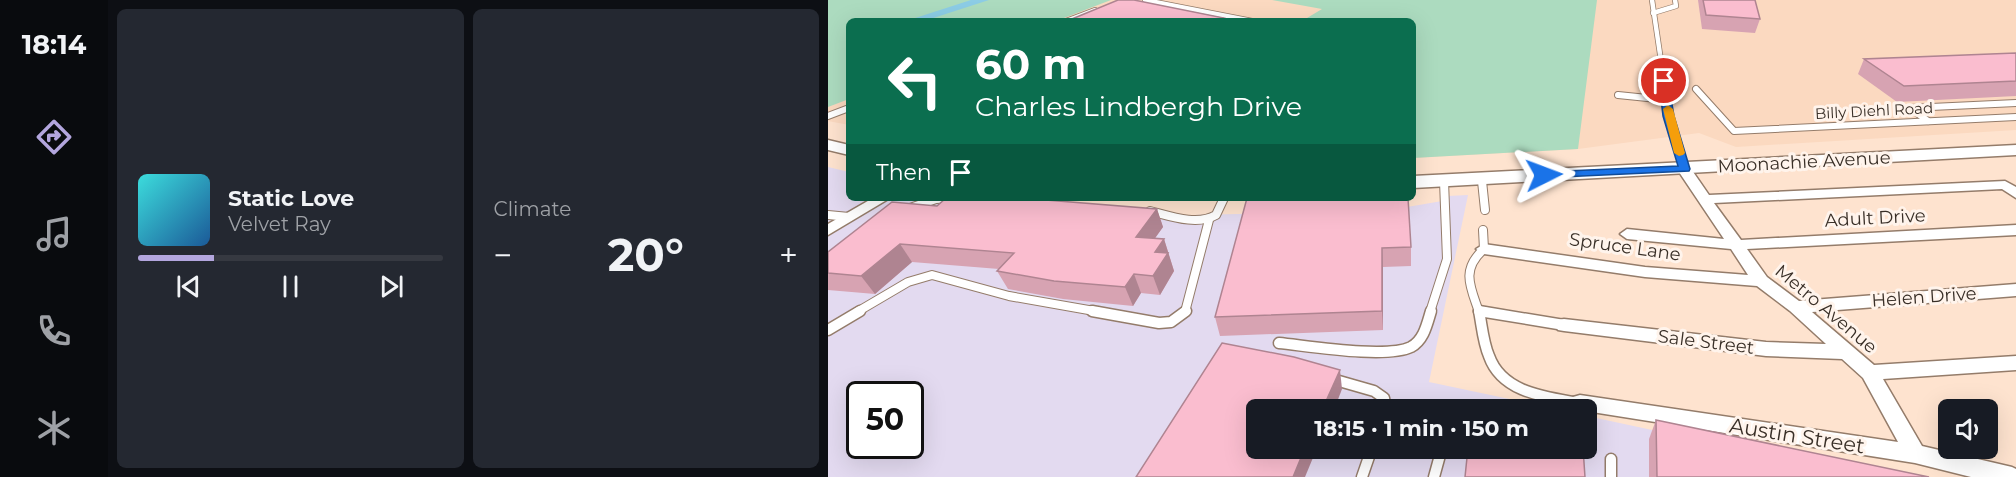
<!DOCTYPE html>
<html lang="en">
<head>
<meta charset="utf-8">
<style>
  :root { --surface:#171b24; --page:#242831; --text:#f1f3f6; --muted:#9ea1a6; --line:#363941; --accent:#b3a6de }
  body { margin:0; font-family:Montserrat,sans-serif; background:var(--page); color:var(--text); height:100vh; display:flex; flex-direction:column; font-size:22px; white-space:nowrap }
  * { box-sizing:border-box; margin:0 }
  p { font-size:20px; color:var(--muted) }
  .icon { flex:none; width:33px; height:33px; fill:none; stroke:currentColor; stroke-width:2; stroke-linecap:round; stroke-linejoin:round }
  .map { position:relative; flex:1; overflow:hidden }
  .drawer { display:flex; flex-direction:column; gap:9px; padding:9px; background:#0d0f14; width:720px }
  .drawer>* { flex:none }
  .top-card { position:absolute; left:18px; top:18px; width:570px; height:183px; border-radius:9px; box-shadow:0 6px 24px #0002; background:#0b6e4f; color:#fff; overflow:hidden }
  .fabs { position:absolute; left:1110px; top:399px; display:grid; gap:12px }
  .fabs a { display:grid; place-items:center; width:60px; height:60px; border-radius:9px; background:var(--surface); box-shadow:0 6px 24px #0002; font-size:30px }
  .speed { position:absolute; left:18px; top:381px; display:flex; gap:12px; font-size:30px; font-weight:700; text-align:center }
  .speed>* { display:grid; place-content:center; width:78px; height:78px; border-radius:50%; background:var(--surface); box-shadow:0 6px 24px #0002; line-height:1 }
  .speed .limit { border:3px solid #111; border-radius:9px; background:#fff; color:#111 }
  .pin { position:absolute; display:grid; place-items:center; width:51px; height:51px; color:#fff; margin:-26px; border:3px solid #fff; border-radius:50%; box-shadow:0 2px 6px #0007 }
  .me { position:absolute; width:66px; margin:-33px; rotate:87deg; stroke-linejoin:round; filter:drop-shadow(0 0 4px #0008) }
  .turn { display:flex; align-items:center; gap:21px; height:126px; padding:0 30px; font-size:27px }
  .turn .icon { width:78px; height:78px; stroke-width:2.5 }
  .turn b { display:block; font-size:42px; line-height:51px }
  .then { display:flex; align-items:center; height:57px; padding:0 30px; background:#0003; gap:12px; font-size:22px }
  .big { font-size:45px; font-weight:700; line-height:1.1 }
  .drawer .tile { flex:1; display:flex; flex-direction:column; justify-content:center; gap:9px; min-width:0; padding:0 21px; border-radius:9px; background:var(--page) }
  .song { display:flex; align-items:center; gap:18px }
  .cover { width:72px; height:72px; border-radius:9px; background:linear-gradient(135deg,hsl(180 70% 55%),hsl(210 70% 35%)) }
  .played { height:6px; border-radius:3px; background:linear-gradient(90deg,var(--accent) 25%,var(--line) 25%) }
  .keys { display:flex; justify-content:space-around; direction:ltr }
  .heat { display:flex; justify-content:space-between; align-items:center; font-size:33px; direction:ltr }
  .drawer .tiles { flex:1; display:grid; gap:9px; grid-template-columns:repeat(2,1fr) }
  .trip { position:absolute; left:418px; top:399px; width:351px; height:60px; border-radius:9px; background:var(--surface); box-shadow:0 6px 24px #0002; font-weight:700; line-height:60px; text-align:center }
  main { display:flex; flex:1; min-height:0 }
  .tabs { display:flex; flex-direction:column; width:108px; justify-content:space-around; align-items:center; background:#090b0e; color:var(--muted) }
  .tabs .icon { width:42px; height:42px }
  .tabs .current { color:var(--accent) }
  .tabs b { font-size:27px; color:var(--text) }
  .map>svg:first-child { display:block }
  .built { fill:#fbd9c0 }
  .industrial { fill:#e3daf0; fill-rule:evenodd }
  .green { fill:#acdbbf }
  .water { fill:#8ccce5 }
  .lines { fill:none; stroke-linecap:round; stroke-linejoin:round }
  .service-far3-casing { stroke:#947c6a; stroke-width:6 }
  .service-far2-casing { stroke:#947c6a; stroke-width:8 }
  .service-far1-casing { stroke:#947c6a; stroke-width:10 }
  .service-casing { stroke:#947c6a; stroke-width:13 }
  .minor-casing { stroke:#947c6a; stroke-width:3 }
  .secondary-casing { stroke:#947c6a; stroke-width:3 }
  .service-far3 { stroke:#fff; stroke-width:4.5 }
  .service-far2 { stroke:#fff; stroke-width:6 }
  .service-far1 { stroke:#fff; stroke-width:8 }
  .service { stroke:#fff; stroke-width:10 }
  .minor { fill:#fff; fill-rule:evenodd }
  .secondary { fill:#fff; fill-rule:evenodd }
  .wall { fill:#d7a3b2 }
  .shaded-wall { fill:#af8491 }
  .building { fill:#fabdcf; stroke:#af8491; stroke-width:1.5 }
  .route { fill:#1a73e8; stroke:#114b97; stroke-width:1.5 }
  .slow { fill:#f59e0b }
  .labels { text-anchor:middle; stroke-width:6; stroke-linejoin:round; paint-order:stroke }
  .far-street-label { font-size:15px; fill:#392f27; stroke:#fff4ec }
  .street-label { font-size:18px; fill:#392f27; stroke:#fff4ec }
  .near-street-label { font-size:21px; fill:#392f27; stroke:#fff4ec }
</style>
</head>
<body>
<main>
<nav class="tabs">
<b>18:14</b>
<svg class="icon current" aria-label="directions" viewBox="0 0 24 24"><path d="M12 3l9 9-9 9-9-9zM9 14v-3h6M13 9l2 2-2 2"/></svg>
<svg class="icon" aria-label="music" viewBox="0 0 24 24"><path d="M9 18V5l10-2v13"/><circle cx="6" cy="18" r="3"/><circle cx="16" cy="16" r="3"/></svg>
<svg class="icon" aria-label="phone" viewBox="0 0 24 24"><path d="M5 4h4l2 5-3 2q2 4 5 5l2-3 5 2v4C11 20 4 13 5 4z"/></svg>
<svg class="icon" aria-label="climate" viewBox="0 0 24 24"><path d="M12 3v18M4 7l16 10M4 17L20 7"/></svg>
</nav>
<section class="drawer">
<div class="tiles">
<div class="tile">
<div class="song"><i class="cover"></i><div><b>Static Love</b><p>Velvet Ray</p></div></div>
<div class="played"></div>
<div class="keys"><svg class="icon" aria-label="previous" viewBox="0 0 24 24"><path d="M18 5L8 12l10 7zM5 5v14"/></svg><svg class="icon" aria-label="pause" viewBox="0 0 24 24"><path d="M8 5v14M16 5v14"/></svg><svg class="icon" aria-label="next" viewBox="0 0 24 24"><path d="M6 5l10 7-10 7zM19 5v14"/></svg></div>
</div>
<div class="tile"><p>Climate</p>
<div class="heat"><a>−</a><b class="big">20°</b><a>+</a></div>
</div>
</div>
</section>
<div class="map">
<svg width="1188" height="477" viewBox="0 0 1188 477">
  <rect width="100%" height="100%" fill="#fee3cf"/>
  <!-- built -->
  <path class="built" d="M0 0H1188V130L908 147 871 133 750 149 585 158V21H21V125L0 121Z"/>
  <!-- industrial -->
  <path class="industrial" d="M0 167 21 172V198H79L308 229 319 216 556 211 620 200V196L640 195 601 382 728 409 429 410V448H759V416L1043 477H0ZM32 394H82V446H32Z"/>
  <!-- green -->
  <g class="green">
    <path d="M0 0H283L228 21H21V99L0 107Z"/>
    <path d="M444 0H769L750 149 585 158V21H474L494 9Z"/>
  </g>
  <!-- water -->
  <path class="water" d="M143 0H161L96 21H78Z"/>
  <g class="lines">
    <!-- service-far3 casing -->
    <g class="service-far3-casing">
      <g id="service-far3">
        <path d="M317 0 424 21"/>
        <path d="M824 0 836 81"/>
        <path d="M825 13 848 6 847 0"/>
        <path d="M238 21 267 10"/>
      </g>
    </g>
    <!-- service-far2 casing -->
    <g class="service-far2-casing">
      <g id="service-far2">
        <path d="M836 79 841 116 856 169"/>
        <path d="M868 89 906 131 1188 117"/>
        <path d="M790 95 839 100"/>
        <path d="M0 116 21 108"/>
        <path d="M1100 121 1082 108 1188 103"/>
        <path d="M654 178V183"/>
        <path d="M616 180V183"/>
      </g>
    </g>
    <!-- service-far1 casing -->
    <g class="service-far1-casing">
      <g id="service-far1">
        <path d="M654 181 657 210"/>
        <path d="M82 208 108 199 125 198"/>
        <path d="M322 211C342 216 369 226 388 215L396 198"/>
        <path d="M0 215 21 217"/>
        <path d="M651 311 660 312"/>
        <path d="M29 312 80 282 104 275 181 296 272 312"/>
        <path d="M357 312 381 220"/>
        <path d="M602 312 619 259 616 181"/>
        <path d="M651 312C643 288 632 270 656 249L655 230"/>
      </g>
    </g>
    <!-- service casing -->
    <g class="service-casing">
      <g id="service">
        <path d="M264 311 331 323 343 322 358 311"/>
        <path d="M651 311C654 326 655 342 661 356 674 393 718 397 751 403"/>
        <path d="M651 311 736 325"/>
        <path d="M0 330 32 311"/>
        <path d="M451 343C481 346 558 359 583 347 596 340 599 324 603 311"/>
        <path d="M504 379 546 391 556 398 558 410"/>
        <path d="M783 459V477"/>
        <path d="M534 477 544 448"/>
        <path d="M606 477 614 448"/>
      </g>
    </g>
    <!-- minor casing -->
    <g class="minor-casing">
      <g id="minor">
        <path d="M856 165 861 166 881 195 1177 181 1188 187V198L1174 189 886 203 913 240 1188 225V235L919 249 939 277 971 301 1188 284V296L984 312 1046 365 1188 356V370L1055 379 1094 446 1184 467 1188 469V477H1143L1087 463 745 409 742 403 745 397 752 395 1070 442 1035 378 1014 359 938 356 736 331 730 330 727 325 730 320 736 319 938 342 998 344 962 311 929 286 817 277 656 254 648 249 656 244 817 267 920 275 903 249 799 239 792 234 799 229 896 239 849 169Z"/>
        <path d="M45 198H62L0 235V224Z"/>
      </g>
    </g>
    <!-- secondary casing -->
    <g class="secondary-casing">
      <g id="secondary">
        <path d="M0 140 21 145V155L0 150Z"/>
        <path d="M1188 145V155L585 188V176Z"/>
      </g>
    </g>
    <!-- service-far3 -->
    <use href="#service-far3" class="service-far3"/>
    <!-- service-far2 -->
    <use href="#service-far2" class="service-far2"/>
    <!-- service-far1 -->
    <use href="#service-far1" class="service-far1"/>
    <!-- service -->
    <use href="#service" class="service"/>
    <!-- minor -->
    <use href="#minor" class="minor"/>
    <!-- secondary -->
    <use href="#secondary" class="secondary"/>
  </g>
  <!-- wall -->
  <g class="wall">
    <path d="M870 0H927L932 19 927 33 874 29Z"/>
    <path d="M1188 53V96L1069 102 1030 74 1036 59Z"/>
    <path d="M419 198 583 247V266L555 267V330L392 336 387 317Z"/>
    <path d="M109 206 329 209 335 227 327 238 336 239 346 271 332 295 313 293 305 306 235 299 180 289 169 271 171 269 84 262 47 294 0 290V252Z"/>
    <path d="M828 420 1101 477H821V439Z"/>
  </g>
  <!-- shaded-wall -->
  <g class="shaded-wall">
    <path d="M329 209 335 227 315 255 308 237Z"/>
    <path d="M336 239 346 271 332 295 325 276 327 252Z"/>
    <path d="M72 244 84 262 47 294 33 276Z"/>
    <path d="M554 248 555 267V330L554 311Z"/>
    <path d="M306 274 313 293 305 306 297 287Z"/>
    <path d="M512 370 514 389 506 410H494Z"/>
    <path d="M477 448H489L477 477H465Z"/>
  </g>
  <!-- building -->
  <g class="building">
    <path d="M290 0H306L396 18 391 21H239Z"/>
    <path d="M875 0H927L932 19 878 15Z"/>
    <path d="M1188 53V81L1076 86 1036 59Z"/>
    <path d="M118 198H193L329 209 308 237 336 239 327 252 340 253 325 276 306 274 297 287 226 281 169 271 186 253 72 244 33 276 0 273V252L64 202 109 206Z"/>
    <path d="M419 198H580L583 247 554 248V311L387 317Z"/>
    <path d="M394 343 466 357 512 370 494 410H429V448H477L465 477H308Z"/>
    <path d="M828 420 1101 477H829Z"/>
    <path d="M640 448H755L757 477H637Z"/>
  </g>
  <!-- route -->
  <path class="route" d="M836 78 840 81 846 116 862 169 861 171 712 178V173L716 172 850 166 835 116 831 81Z"/>
  <!-- slow -->
  <path class="slow" d="M840 105 845 109 857 153 855 155 851 156 846 153 835 109Z"/>
  <g class="labels">
    <!-- far-street labels -->
    <g class="far-street-label">
      <text transform="translate(1046 111) rotate(-3)" y="5">Billy Diehl Road</text>
    </g>
    <!-- street labels -->
    <g class="street-label">
      <text transform="translate(976 162) rotate(-3)" y="6">Moonachie Avenue</text>
      <text transform="translate(1047 218) rotate(-3)" y="6">Adult Drive</text>
      <text transform="translate(797 247) rotate(8)" y="6">Spruce Lane</text>
      <text transform="translate(1096 297) rotate(-4)" y="6">Helen Drive</text>
      <text transform="translate(998 309) rotate(40)" y="6">Metro Avenue</text>
      <text transform="translate(878 342) rotate(7)" y="6">Sale Street</text>
    </g>
    <!-- near-street labels -->
    <g class="near-street-label">
      <text transform="translate(969 436) rotate(9)" y="7">Austin Street</text>
    </g>
  </g>
</svg>
<div class="fabs">
<a><svg class="icon" aria-label="sound" viewBox="0 0 24 24"><path d="M4 9h4l5-4v14l-5-4H4zM17 9q2 3 0 6"/></svg></a>
</div>
<div class="speed"><div class="limit">50</div></div>
<div class="pin" style="left:836px;top:81px;background:#d93025"><svg class="icon" aria-label="arrive" viewBox="0 0 24 24"><path d="M6 21V4h12l-3 4 3 4H6"/></svg></div>
<svg class="me" style="left:716px;top:175px" viewBox="-20 -20 40 40"><path d="M0-17L14 15 0 8-14 15z" fill="#1a73e8" stroke="#fff" stroke-width="4"/></svg>
<div class="trip">18:15 · 1 min · 150 m</div>
<div class="top-card">
<div class="turn"><svg class="icon" aria-label="left" viewBox="0 0 24 24"><path d="M17 20v-9H6M10 6l-5 5 5 5"/></svg><div><b>60 m</b>Charles Lindbergh Drive</div></div>
<div class="then">Then<svg class="icon" aria-label="arrive" viewBox="0 0 24 24"><path d="M6 21V4h12l-3 4 3 4H6"/></svg></div>
</div>
</div>
</main>
</body>
</html>
